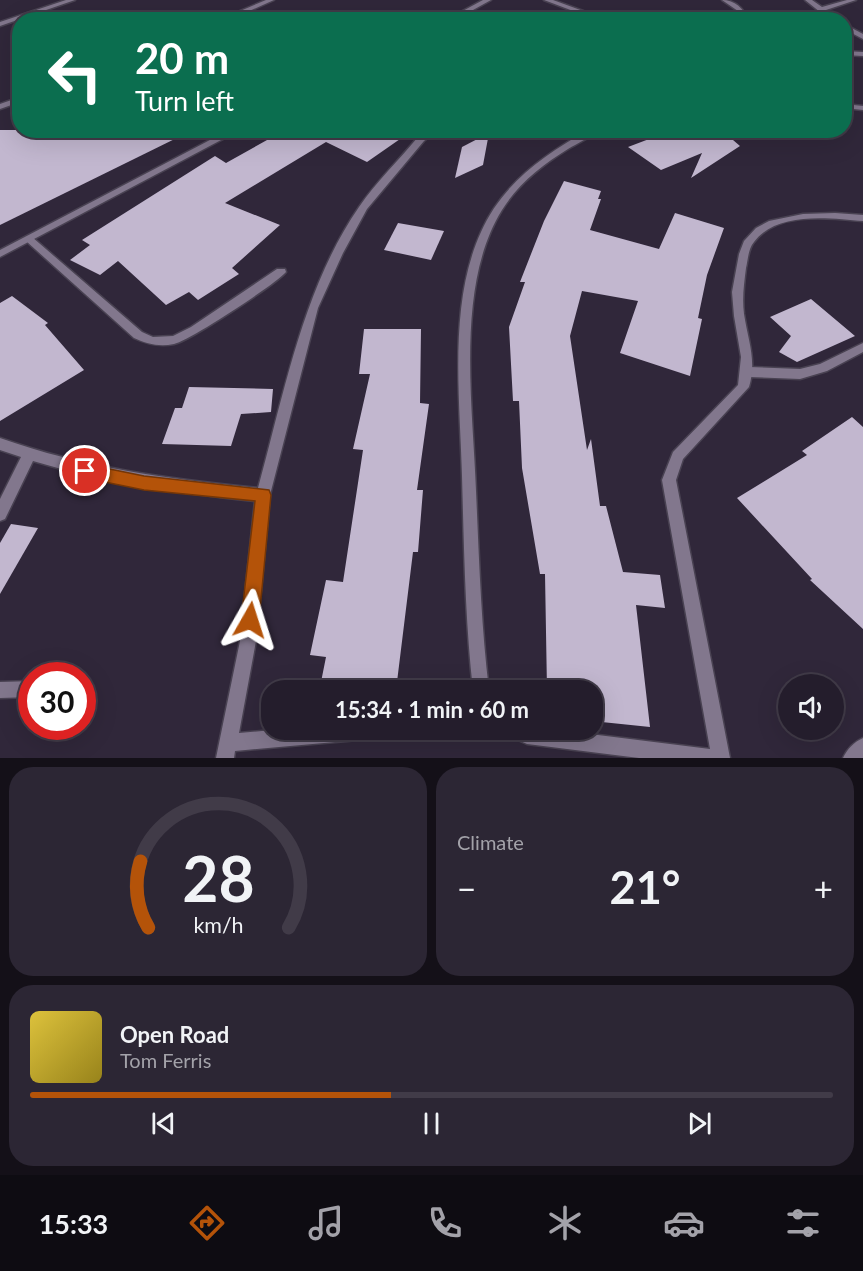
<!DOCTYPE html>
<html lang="en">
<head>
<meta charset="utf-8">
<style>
  :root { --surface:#241d2c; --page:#2c2634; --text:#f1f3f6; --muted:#a3a2a9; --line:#413b48; --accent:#b45309 }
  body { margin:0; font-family:Lato,sans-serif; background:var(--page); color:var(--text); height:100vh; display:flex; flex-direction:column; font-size:22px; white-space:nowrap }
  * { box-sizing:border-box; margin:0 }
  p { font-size:20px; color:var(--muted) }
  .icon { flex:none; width:33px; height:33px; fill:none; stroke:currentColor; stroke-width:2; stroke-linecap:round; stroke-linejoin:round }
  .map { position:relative; height:758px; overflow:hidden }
  .sheet { display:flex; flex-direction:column; gap:9px; padding:9px; background:#141018; flex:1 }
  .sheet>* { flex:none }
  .guide { position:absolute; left:12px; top:12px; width:840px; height:126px; border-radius:24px; box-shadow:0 6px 24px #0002,0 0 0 2px var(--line); background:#0b6e4f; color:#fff; overflow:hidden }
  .fabs { position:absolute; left:778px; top:674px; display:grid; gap:12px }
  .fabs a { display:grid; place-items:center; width:66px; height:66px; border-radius:50%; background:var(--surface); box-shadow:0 6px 24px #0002,0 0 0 2px var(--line); font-size:30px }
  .speed { position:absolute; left:18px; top:662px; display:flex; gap:12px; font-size:30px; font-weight:700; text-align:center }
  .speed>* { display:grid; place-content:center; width:78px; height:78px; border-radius:50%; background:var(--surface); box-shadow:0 6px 24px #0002,0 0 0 2px var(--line); line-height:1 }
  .speed .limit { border:9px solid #d22; background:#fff; color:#111 }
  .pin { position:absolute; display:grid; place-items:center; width:51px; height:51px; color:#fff; margin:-26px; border:3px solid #fff; border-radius:50%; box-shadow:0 2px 6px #0007 }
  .me { position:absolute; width:66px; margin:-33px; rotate:6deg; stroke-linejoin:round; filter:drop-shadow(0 0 4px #0008) }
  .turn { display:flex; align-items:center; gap:21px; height:126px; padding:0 24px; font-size:27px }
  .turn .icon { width:78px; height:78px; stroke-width:2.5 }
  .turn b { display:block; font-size:42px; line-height:51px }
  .big { font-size:45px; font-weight:700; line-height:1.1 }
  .sheet .widget { flex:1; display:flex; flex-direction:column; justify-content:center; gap:9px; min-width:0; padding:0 21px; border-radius:24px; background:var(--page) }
  .sheet .dial { align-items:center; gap:0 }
  .dial svg { height:156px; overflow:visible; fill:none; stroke:var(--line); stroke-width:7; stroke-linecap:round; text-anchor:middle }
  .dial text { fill:var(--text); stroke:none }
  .song { display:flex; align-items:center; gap:18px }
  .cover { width:72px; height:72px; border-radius:9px; background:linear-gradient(135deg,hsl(50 70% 55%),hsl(50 70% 35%)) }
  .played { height:6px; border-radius:3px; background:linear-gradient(90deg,var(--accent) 45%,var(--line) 45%) }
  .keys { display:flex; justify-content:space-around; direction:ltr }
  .heat { display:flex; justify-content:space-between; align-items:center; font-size:33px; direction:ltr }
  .sheet .tiles { flex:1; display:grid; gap:9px; grid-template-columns:1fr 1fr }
  .widget:last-child { grid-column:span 2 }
  .trip { position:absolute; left:261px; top:680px; width:342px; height:60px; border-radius:24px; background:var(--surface); box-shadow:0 6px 24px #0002,0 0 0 2px var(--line); font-weight:700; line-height:60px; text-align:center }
  .dock { display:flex; height:96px; justify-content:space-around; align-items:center; background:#0e0c12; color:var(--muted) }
  .dock .icon { width:42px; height:42px }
  .dock .current { color:var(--accent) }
  .dock b { font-size:27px; color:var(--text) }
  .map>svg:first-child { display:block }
  .building { fill:#c2b7cf }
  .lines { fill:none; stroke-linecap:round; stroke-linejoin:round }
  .service-casing { stroke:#494252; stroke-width:3 }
  .minor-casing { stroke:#494252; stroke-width:3 }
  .service { fill:#82778d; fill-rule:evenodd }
  .minor { fill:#82778d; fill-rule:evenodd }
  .route { fill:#b45309; stroke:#753606; stroke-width:1.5 }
</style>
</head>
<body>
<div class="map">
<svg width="863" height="758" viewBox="0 0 863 758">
  <rect width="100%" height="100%" fill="#30273a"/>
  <!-- building -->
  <g class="building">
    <path d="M0 130H193L0 225Z"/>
    <path d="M285 130H413L367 162 326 142 225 203 280 225 232 268 239 274 198 300 189 292 166 305 118 261 100 275 70 260 90 245 82 240 215 156 226 163Z"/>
    <path d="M688 130H754L733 140 740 146 691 178 702 153 661 170 628 147 657 136Z"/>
    <path d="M489 133 483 165 455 178 462 147Z"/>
    <path d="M564 181 601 191 598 199H601L590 230 659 249 675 213 724 228 707 275 698 318 702 319 690 376 620 353 638 301 582 291 570 336 587 450 591 439 600 506H606L623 572 660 575 665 608 636 605 650 727 592 721V690H547L545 574H540L522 468 519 401H513L509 327 525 282H520L544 221Z"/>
    <path d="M398 223 444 231 431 260 384 250Z"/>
    <path d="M12 296 48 323 45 325 84 370 0 421V303Z"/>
    <path d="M811 299 855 336 797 362 779 352 791 336 770 317Z"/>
    <path d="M364 329H421L420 403 429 404 417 490H423L418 552H413L396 690H342L320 687 326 657 310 655 326 580 343 582 363 450 353 449 370 374H359Z"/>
    <path d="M189 387 273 389 271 412 241 414 231 446 162 444 175 408H182Z"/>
    <path d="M852 417 863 427V629L810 580 812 579 737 498 807 455 802 451Z"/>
    <path d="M11 524 38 528 0 594V543Z"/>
  </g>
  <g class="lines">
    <!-- service casing -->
    <g class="service-casing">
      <g id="service">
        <path d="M544 0H553L605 19 597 20Z"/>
        <path d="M722 0C735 0 743 8 749 20H743L738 11Z"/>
        <path d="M29 236 32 237 142 332 153 337 173 336 191 327 277 269H285L286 272C276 284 189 341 174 344 159 347 147 344 134 338L26 241 24 239Z"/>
        <path d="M863 343V352L827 371 800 379 749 377 745 375 743 372 745 369 749 367 800 369 820 364Z"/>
      </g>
    </g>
    <!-- minor casing -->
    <g class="minor-casing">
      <g id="minor">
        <path d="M66 0H75L0 26V22Z"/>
        <path d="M266 0H274L229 20H219Z"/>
        <path d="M483 0H491L455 20H446Z"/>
        <path d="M805 0H812L822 7 847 0H856L826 10 838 20H830Z"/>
        <path d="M844 24 863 34V39L844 29Z"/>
        <path d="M844 51 863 52V56L844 55Z"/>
        <path d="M20 97V102L0 109V104Z"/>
        <path d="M844 104 863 106V110L844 108Z"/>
        <path d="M229 130H240L0 257V250Z"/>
        <path d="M426 130H436L424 141 367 209 343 253 318 308 270 495 256 641 239 733 284 729H389L386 735 380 738 235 751 234 758H216L240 641 255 501C180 493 106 483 33 461L5 519 0 521V499L21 457 0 450V438C84 468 170 479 258 488 284 394 303 288 359 207 376 182 399 160 418 137Z"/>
        <path d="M588 130H599C589 138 578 143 568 149 542 165 518 184 502 210 455 286 473 405 476 491 479 557 481 624 489 690H473C465 619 464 547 462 476 460 398 448 304 481 232 502 184 544 155 588 130Z"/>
        <path d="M835 213 863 215V221C829 218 777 211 754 242 748 249 748 260 746 268 744 284 742 298 744 314 748 340 757 361 749 387L683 459 676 480 730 758H639L527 744 507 735 504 729H550L710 749 662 480 673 452 738 385 741 357 734 316 732 292 739 254 744 241 756 228 769 221 803 214Z"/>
        <path d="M32 681V697L0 698V682Z"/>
        <path d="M863 738V758H843C847 749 854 742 863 738Z"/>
      </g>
    </g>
    <!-- service -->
    <use href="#service" class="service"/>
    <!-- minor -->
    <use href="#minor" class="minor"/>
  </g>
  <!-- route -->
  <path class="route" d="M85 464 144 476 269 490 271 495 259 620 256 626 250 629 244 626 241 620 255 501 144 490 85 478 79 476 77 471 79 466Z"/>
</svg>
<div class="fabs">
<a><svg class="icon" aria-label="sound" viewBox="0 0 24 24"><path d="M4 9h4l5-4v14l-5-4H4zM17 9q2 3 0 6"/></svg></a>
</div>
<div class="speed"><div class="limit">30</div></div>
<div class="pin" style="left:85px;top:471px;background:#d93025"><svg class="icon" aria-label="arrive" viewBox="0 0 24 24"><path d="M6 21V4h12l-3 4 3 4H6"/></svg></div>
<svg class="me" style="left:250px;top:620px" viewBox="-20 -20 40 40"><path d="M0-17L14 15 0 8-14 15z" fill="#b45309" stroke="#fff" stroke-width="4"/></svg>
<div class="trip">15:34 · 1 min · 60 m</div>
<div class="guide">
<div class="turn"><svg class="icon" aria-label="left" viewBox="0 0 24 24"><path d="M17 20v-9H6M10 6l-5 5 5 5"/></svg><div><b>20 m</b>Turn left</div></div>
</div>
</div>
<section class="sheet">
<div class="tiles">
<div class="widget dial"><svg viewBox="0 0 100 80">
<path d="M14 69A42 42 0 1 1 86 69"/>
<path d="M14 69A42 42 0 0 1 10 35" stroke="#b45309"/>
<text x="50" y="56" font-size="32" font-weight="700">28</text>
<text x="50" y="72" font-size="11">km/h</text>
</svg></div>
<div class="widget"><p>Climate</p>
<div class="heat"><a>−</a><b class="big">21°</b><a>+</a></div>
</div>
<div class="widget">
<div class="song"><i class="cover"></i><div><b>Open Road</b><p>Tom Ferris</p></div></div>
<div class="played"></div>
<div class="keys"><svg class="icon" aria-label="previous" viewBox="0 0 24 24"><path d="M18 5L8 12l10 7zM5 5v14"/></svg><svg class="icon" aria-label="pause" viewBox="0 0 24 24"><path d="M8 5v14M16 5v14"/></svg><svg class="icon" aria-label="next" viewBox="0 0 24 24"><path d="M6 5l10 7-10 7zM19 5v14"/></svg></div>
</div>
</div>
</section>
<nav class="dock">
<b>15:33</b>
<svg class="icon current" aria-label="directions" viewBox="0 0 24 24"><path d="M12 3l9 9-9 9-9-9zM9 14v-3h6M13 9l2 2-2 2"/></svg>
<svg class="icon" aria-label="music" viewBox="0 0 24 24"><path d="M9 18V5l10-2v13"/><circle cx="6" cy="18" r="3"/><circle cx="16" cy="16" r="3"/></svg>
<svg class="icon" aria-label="phone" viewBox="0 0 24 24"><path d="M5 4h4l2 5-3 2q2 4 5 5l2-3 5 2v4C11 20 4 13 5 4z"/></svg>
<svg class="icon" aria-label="climate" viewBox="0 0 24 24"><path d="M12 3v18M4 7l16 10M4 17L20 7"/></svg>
<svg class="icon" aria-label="car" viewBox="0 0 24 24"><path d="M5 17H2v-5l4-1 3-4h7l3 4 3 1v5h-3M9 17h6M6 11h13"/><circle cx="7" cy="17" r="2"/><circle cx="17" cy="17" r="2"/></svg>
<svg class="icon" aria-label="filters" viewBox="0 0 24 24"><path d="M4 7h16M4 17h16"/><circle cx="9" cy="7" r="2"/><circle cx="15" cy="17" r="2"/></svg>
</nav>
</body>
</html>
